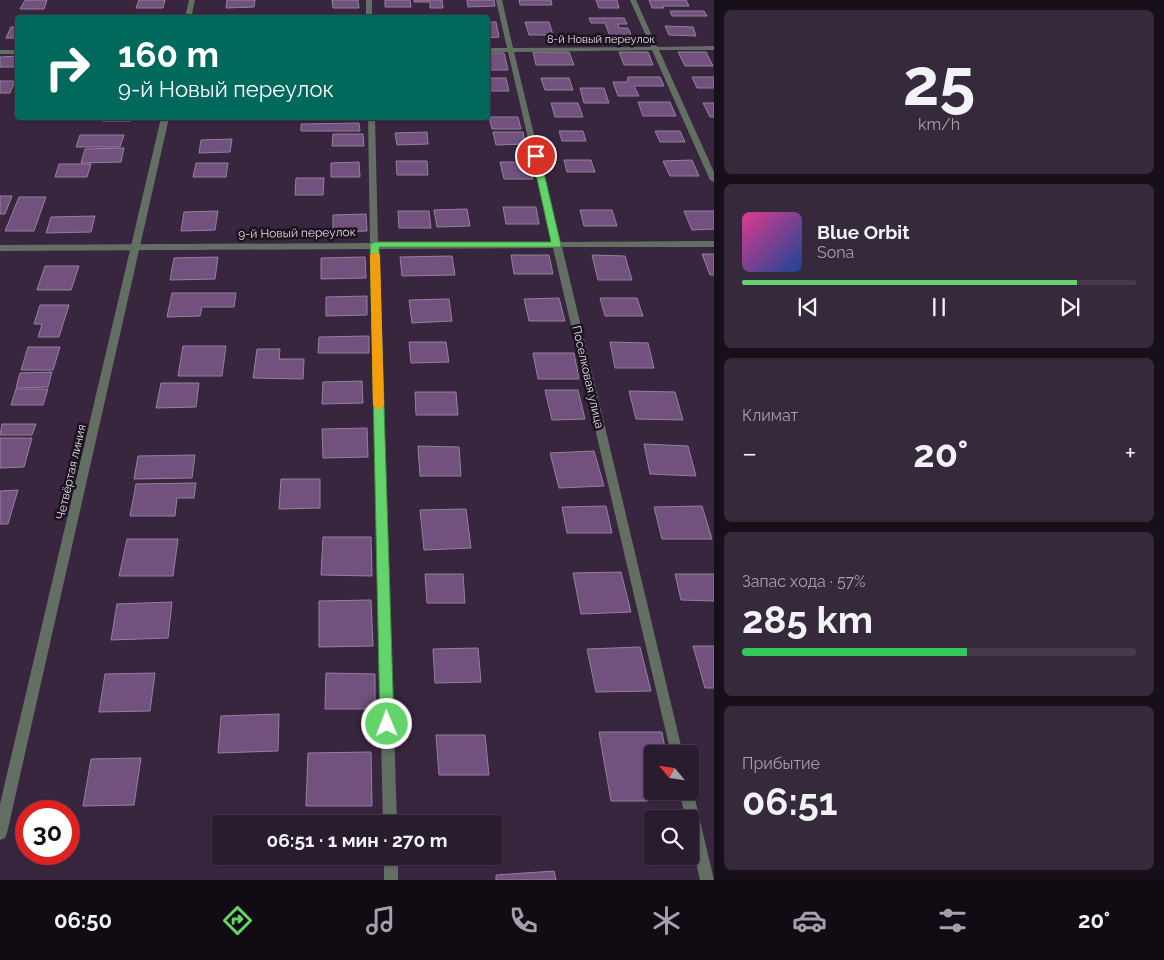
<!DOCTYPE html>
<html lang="ru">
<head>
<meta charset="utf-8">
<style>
  :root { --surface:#2a1c2f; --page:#36293b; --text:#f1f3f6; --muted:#a5a1aa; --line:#463a4b; --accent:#62d469 }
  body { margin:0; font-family:Raleway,sans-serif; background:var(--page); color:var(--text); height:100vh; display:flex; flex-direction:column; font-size:19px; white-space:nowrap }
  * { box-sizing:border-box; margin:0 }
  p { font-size:16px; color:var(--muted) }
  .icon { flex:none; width:28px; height:28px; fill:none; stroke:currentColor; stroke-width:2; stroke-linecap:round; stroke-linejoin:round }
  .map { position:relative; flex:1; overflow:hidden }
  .panel { display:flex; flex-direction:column; gap:10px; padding:10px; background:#170f1a; width:450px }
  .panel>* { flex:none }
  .hud { position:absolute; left:15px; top:15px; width:475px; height:105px; border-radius:5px; box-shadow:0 1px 4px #0004,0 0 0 1px var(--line); background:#00695c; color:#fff; overflow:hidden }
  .needle { width:32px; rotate:299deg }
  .controls { position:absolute; left:644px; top:745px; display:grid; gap:10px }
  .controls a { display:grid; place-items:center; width:55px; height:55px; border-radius:5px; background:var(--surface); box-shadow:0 1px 4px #0004,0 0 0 1px var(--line); font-size:25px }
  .speed { position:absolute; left:15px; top:800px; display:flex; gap:10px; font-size:25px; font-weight:700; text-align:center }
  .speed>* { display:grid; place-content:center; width:65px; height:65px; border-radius:50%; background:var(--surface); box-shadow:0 1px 4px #0004,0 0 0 1px var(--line); line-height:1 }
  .speed .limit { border:8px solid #d22; background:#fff; color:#111 }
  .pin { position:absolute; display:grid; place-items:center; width:42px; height:42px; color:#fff; margin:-21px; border:2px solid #fff; border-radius:50%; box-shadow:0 1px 5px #0007 }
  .me { position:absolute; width:55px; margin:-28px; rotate:359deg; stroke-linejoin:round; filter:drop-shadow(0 0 4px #0008) }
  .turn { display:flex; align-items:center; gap:18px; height:105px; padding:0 20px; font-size:22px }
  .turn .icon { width:65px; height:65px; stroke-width:2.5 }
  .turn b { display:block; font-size:35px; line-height:42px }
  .big { font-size:38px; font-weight:700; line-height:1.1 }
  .panel .tile { flex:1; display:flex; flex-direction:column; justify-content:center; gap:8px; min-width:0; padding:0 18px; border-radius:8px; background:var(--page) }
  .panel .dial { align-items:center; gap:0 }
  .dial b { font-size:65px; line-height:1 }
  .song { display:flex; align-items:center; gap:15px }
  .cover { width:60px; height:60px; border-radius:8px; background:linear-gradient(135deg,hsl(330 70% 55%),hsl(220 70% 35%)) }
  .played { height:5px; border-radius:2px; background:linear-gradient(90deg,var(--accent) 85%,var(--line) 85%) }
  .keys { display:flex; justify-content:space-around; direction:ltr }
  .heat { display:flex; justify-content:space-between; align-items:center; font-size:28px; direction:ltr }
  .charge { height:8px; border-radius:4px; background:linear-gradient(90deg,#34c759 57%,var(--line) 0) }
  .trip { position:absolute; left:212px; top:815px; width:290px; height:50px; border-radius:5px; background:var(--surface); box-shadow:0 1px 4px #0004,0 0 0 1px var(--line); font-weight:700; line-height:50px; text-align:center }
  .menu { display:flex; height:80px; justify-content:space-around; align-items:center; background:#110b13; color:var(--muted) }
  .menu .icon { width:35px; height:35px }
  .menu .on { color:var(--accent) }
  .menu b { font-size:22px; color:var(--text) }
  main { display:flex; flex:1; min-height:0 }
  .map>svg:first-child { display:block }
  .building { fill:#72517f; stroke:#95809d }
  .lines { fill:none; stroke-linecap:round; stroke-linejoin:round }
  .minor { fill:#646f64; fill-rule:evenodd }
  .tertiary { fill:#646f64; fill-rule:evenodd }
  .route { fill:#62d469; stroke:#408a44 }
  .slow { fill:#f59e0b }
  .labels { text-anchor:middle; stroke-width:5; stroke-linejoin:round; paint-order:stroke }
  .far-street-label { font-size:11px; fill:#e1d6e6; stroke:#1b131e }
  .street-label { font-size:12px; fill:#e1d6e6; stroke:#1b131e }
</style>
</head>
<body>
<main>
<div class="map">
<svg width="714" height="880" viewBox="0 0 714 880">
  <rect width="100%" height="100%" fill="#38263f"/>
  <!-- building -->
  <g class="building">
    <path d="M25 0H47L44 9H20Z"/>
    <path d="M139 0H165L163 8H136Z"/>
    <path d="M227 0H255L254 7 226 8Z"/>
    <path d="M332 0H358L359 8H333Z"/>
    <path d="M385 0H410L411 7H385Z"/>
    <path d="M414 0H442L443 8H430V2H414Z"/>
    <path d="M467 0H494L495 6 468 7Z"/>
    <path d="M519 0H551L552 5H520Z"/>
    <path d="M596 0H617L619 8H599Z"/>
    <path d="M649 0H686L689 6H663L664 8H652Z"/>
    <path d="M670 11H704L707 16H672Z"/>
    <path d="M589 18H624L627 24H618L619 28H628L633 39H611L605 23H591Z"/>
    <path d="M488 22H496L499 37 488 38Z"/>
    <path d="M525 22H549L553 35H529Z"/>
    <path d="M665 26 693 27 696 36 669 35Z"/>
    <path d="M11 27H18V38H6Z"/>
    <path d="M533 52H569L574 65H536Z"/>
    <path d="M619 52H648L653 65H624Z"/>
    <path d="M678 52H706L713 66H685Z"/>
    <path d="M488 53H504L508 70H488Z"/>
    <path d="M18 56V67H0V57Z"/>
    <path d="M628 77H660L664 86H634L639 96H618L613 82H627Z"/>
    <path d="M692 77H714V88H697Z"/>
    <path d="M488 78H506L509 91H488Z"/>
    <path d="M541 78H569L573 90H545Z"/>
    <path d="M0 81H15L10 93H0Z"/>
    <path d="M580 88H604L609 103H584Z"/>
    <path d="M638 102H670L676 116H643Z"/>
    <path d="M551 103H578L583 117H555Z"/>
    <path d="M703 103H714V117H710Z"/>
    <path d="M489 117H518L521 129H492Z"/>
    <path d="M103 118H132L131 121H102Z"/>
    <path d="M359 123 360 131H301V124Z"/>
    <path d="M559 131H583L586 141H562Z"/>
    <path d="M655 131H680L685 142H660Z"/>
    <path d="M427 132 428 144 397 145 395 133Z"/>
    <path d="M493 132H523L525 144 496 145Z"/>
    <path d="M333 134H363L364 146H332Z"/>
    <path d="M80 135H124L120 147H76Z"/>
    <path d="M232 139 230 152 199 153 201 140Z"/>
    <path d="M124 148 121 162 81 163 85 149Z"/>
    <path d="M564 160H591L595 172H567Z"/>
    <path d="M692 160 699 176H670L663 161Z"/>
    <path d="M396 161H427L428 175H397Z"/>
    <path d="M359 162 360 177H331V163Z"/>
    <path d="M500 162H529L533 179H504Z"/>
    <path d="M196 163H228L226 177H193Z"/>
    <path d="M59 164H91L87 177H55Z"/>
    <path d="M296 178H324L323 195H295Z"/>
    <path d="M0 196H12L5 214H0Z"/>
    <path d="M19 197H46L34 231H5Z"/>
    <path d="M503 207H536L539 224H506Z"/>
    <path d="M467 209 470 226 437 227 434 210Z"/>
    <path d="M580 210H612L617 226H584Z"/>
    <path d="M218 211 215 230 181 231 184 212Z"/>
    <path d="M398 211H429L431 228H399Z"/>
    <path d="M684 211H714V229L692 230Z"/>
    <path d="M366 214 367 231 333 232V215Z"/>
    <path d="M95 216 91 232 46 233 51 217Z"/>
    <path d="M702 254H714V275H710Z"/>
    <path d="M511 255H549L553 274H514Z"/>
    <path d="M592 255 625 256 632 280H598Z"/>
    <path d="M452 256 455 275 402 276 400 257Z"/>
    <path d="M218 257 215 279 170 280 174 258Z"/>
    <path d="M365 257 366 278 321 279V258Z"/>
    <path d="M45 266H79L71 290H37Z"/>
    <path d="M172 293H236L234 307H202L200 316 167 317Z"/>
    <path d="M367 296V315L326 316V297Z"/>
    <path d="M559 298 565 321H529L524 299Z"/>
    <path d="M600 298H637L643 316H605Z"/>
    <path d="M449 299 452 321 412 323 409 300Z"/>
    <path d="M40 305H69L59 337H38L42 324H34Z"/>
    <path d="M369 336V353H318L319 337Z"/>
    <path d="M409 342H446L449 362 411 363Z"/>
    <path d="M610 342 648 343 654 368H615Z"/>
    <path d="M183 346H226L222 376H178Z"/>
    <path d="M28 347H60L53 370H21Z"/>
    <path d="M257 349H280L279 359H304L303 379 253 378Z"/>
    <path d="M533 353H574L579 379H538Z"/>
    <path d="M52 372 48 387 16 388 20 373Z"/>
    <path d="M362 381 363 403 322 404 323 382Z"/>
    <path d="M161 383H199L196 407 156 408Z"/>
    <path d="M16 389H48L43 405H11Z"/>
    <path d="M545 390H578L585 419 552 420Z"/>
    <path d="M629 391 675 392 683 420 636 419Z"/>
    <path d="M415 392H456L458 415H416Z"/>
    <path d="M2 424H36L32 435H0Z"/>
    <path d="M367 428 368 457 323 458 322 429Z"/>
    <path d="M0 438H32L24 467 0 468Z"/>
    <path d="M644 444 688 446 696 476 650 474Z"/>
    <path d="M418 446 459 447 461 476H420Z"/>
    <path d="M594 451 604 486 559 488 550 453Z"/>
    <path d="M195 455 192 478 134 479 138 456Z"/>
    <path d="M281 479H320V508L279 509Z"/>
    <path d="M196 483 194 498H177L175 516H130L136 484Z"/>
    <path d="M18 490 8 524H0V491Z"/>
    <path d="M606 506 612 533H567L562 507Z"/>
    <path d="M702 506 712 539H662L654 507Z"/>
    <path d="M466 509 471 548 424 550 420 510Z"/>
    <path d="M323 537H371L372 576 321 575Z"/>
    <path d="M127 539H178L173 576H119Z"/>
    <path d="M621 572 631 612 581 614 573 573Z"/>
    <path d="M425 574H463L465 603H427Z"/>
    <path d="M675 574H714V601L681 600Z"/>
    <path d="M371 600 373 646 319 647V601Z"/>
    <path d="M172 602 168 638 111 640 117 604Z"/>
    <path d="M693 646H714V688H705Z"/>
    <path d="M640 647 651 691 596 692 587 649Z"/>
    <path d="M478 648 481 682 435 683 433 649Z"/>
    <path d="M155 673 150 711 99 712 105 674Z"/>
    <path d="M326 673 375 674V709H325Z"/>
    <path d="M279 714 278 751 218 753 221 716Z"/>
    <path d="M599 732H662L666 754H652V786L645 785 648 801H611Z"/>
    <path d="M436 735H485L489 775H439Z"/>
    <path d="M371 752 372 806H306L308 753Z"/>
    <path d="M141 758 134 805 83 806 91 759Z"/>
    <path d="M554 871 556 880H496V875Z"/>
  </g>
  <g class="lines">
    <!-- minor -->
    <g class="minor">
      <rect x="366" y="0" width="6" height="18"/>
      <path d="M496 0H502L513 48 651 47 630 0H636L657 47 714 46V50H659L714 172V182L710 180 652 50 514 52 560 242 714 241V247H562L683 754H671L553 248 379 249 397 824H383L370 249 0 251V245L370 243 368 118H375L378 243 552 242 508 52H488V48H507Z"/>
      <rect x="0" y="50" width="18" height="4"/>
      <path d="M690 786 693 791 714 880H700L690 837V819H686L679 791H690Z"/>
      <rect x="384" y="856" width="14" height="24"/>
    </g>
    <!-- tertiary -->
    <g class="tertiary">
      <path d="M189 0H195L191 18H185Z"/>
      <path d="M161 118H169L7 833 5 838 0 840V804Z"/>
    </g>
  </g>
  <!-- route -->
  <path class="route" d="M533 154 540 156 561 245 560 247H379L394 724 392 729 387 731 382 729 380 724 370 244 375 242H551L532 156Z"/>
  <!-- slow -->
  <path class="slow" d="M375 252 380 255 384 405 379 410 373 405 370 255Z"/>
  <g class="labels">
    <!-- far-street labels -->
    <g class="far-street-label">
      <text x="601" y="43">8-й Новый переулок</text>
    </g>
    <!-- street labels -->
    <g class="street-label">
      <text transform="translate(297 233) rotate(-1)" y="4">9-й Новый переулок</text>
      <text transform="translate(588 377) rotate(77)" y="4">Поселковая улица</text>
      <text transform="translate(71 472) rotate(-77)" y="4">Четвёртая линия</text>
    </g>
  </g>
</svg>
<div class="controls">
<a><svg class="needle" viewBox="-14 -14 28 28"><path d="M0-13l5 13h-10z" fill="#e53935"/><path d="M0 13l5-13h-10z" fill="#a5a1aa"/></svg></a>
<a><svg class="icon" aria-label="search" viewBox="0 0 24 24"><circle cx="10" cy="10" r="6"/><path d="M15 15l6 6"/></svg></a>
</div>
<div class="speed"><div class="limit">30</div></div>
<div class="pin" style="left:536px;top:156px;background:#d93025"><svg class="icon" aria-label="arrive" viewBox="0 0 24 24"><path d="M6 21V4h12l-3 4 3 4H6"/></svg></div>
<svg class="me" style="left:387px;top:724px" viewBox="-20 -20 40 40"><circle r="17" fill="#62d469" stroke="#fff" stroke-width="3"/><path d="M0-11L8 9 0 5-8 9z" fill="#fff"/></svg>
<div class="trip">06:51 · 1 мин · 270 m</div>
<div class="hud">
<div class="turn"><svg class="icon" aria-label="right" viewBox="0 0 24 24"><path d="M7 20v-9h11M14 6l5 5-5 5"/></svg><div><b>160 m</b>9-й Новый переулок</div></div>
</div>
</div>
<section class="panel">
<div class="tile dial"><b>25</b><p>km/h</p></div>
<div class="tile">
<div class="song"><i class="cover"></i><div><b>Blue Orbit</b><p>Sona</p></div></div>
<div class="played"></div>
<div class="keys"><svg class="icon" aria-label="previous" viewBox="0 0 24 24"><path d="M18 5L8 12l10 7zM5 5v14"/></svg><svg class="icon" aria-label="pause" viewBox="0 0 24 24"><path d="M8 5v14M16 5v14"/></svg><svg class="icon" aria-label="next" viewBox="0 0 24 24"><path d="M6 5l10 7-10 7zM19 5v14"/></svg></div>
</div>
<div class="tile"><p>Климат</p>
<div class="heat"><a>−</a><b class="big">20°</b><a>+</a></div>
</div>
<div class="tile"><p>Запас хода · 57%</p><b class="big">285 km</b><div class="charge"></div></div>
<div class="tile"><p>Прибытие</p><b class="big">06:51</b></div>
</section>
</main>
<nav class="menu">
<b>06:50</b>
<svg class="icon on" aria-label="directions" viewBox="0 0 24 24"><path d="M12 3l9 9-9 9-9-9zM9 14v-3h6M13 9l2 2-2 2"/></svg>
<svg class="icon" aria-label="music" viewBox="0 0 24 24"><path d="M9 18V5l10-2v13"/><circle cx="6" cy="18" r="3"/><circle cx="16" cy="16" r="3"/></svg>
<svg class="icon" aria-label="phone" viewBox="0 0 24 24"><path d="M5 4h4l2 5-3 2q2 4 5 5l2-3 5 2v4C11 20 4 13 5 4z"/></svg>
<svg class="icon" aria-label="climate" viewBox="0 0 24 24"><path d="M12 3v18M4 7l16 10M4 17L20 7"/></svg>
<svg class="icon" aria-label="car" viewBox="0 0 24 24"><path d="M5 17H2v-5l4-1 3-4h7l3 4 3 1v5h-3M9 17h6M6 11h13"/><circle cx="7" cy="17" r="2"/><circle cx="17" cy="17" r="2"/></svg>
<svg class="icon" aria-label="filters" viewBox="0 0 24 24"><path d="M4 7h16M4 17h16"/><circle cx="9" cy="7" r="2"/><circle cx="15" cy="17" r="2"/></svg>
<b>20°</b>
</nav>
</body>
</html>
